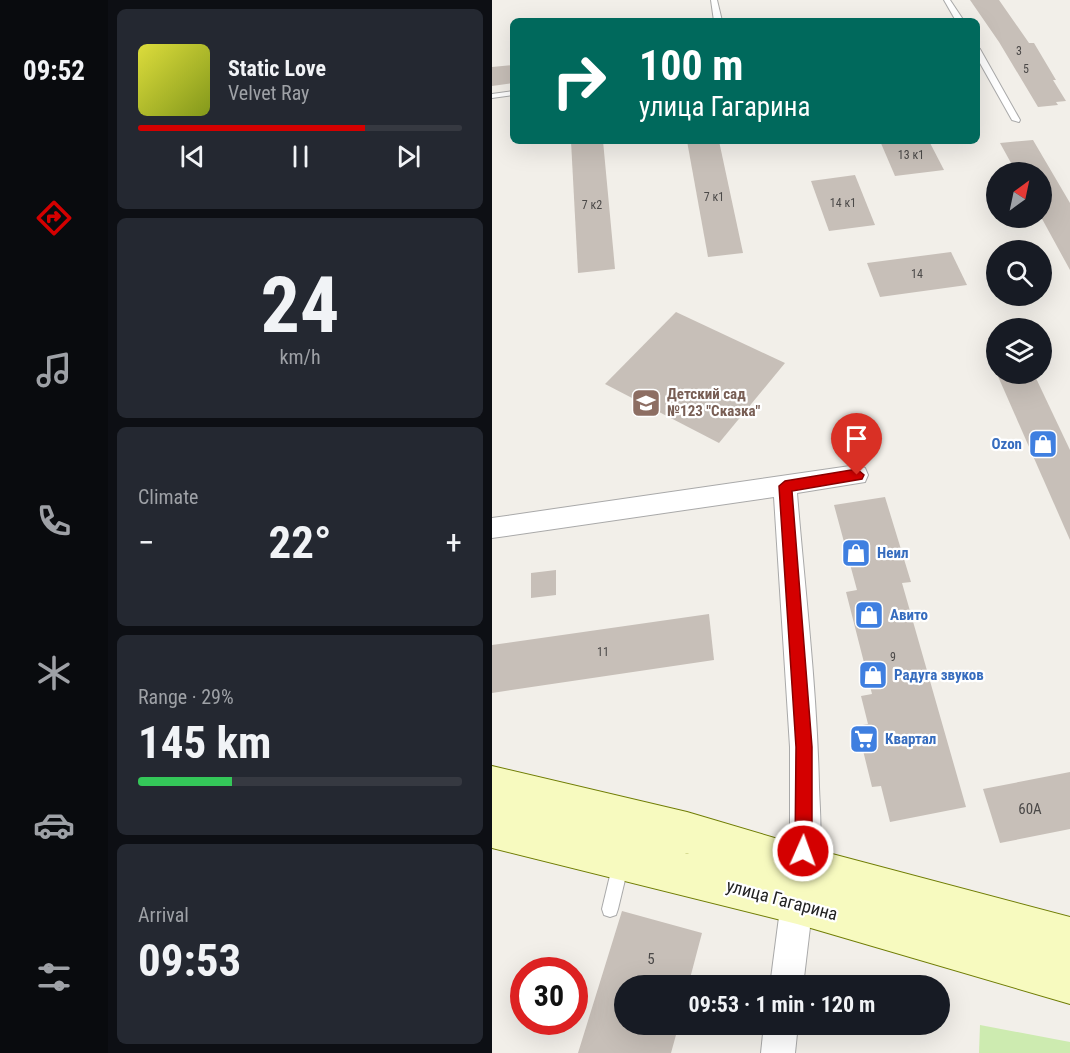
<!DOCTYPE html>
<html lang="en">
<head>
<meta charset="utf-8">
<style>
  :root { --surface:#171b24; --page:#242831; --text:#f1f3f6; --muted:#9ea1a6; --line:#363941; --accent:#d40000 }
  body { margin:0; font-family:"Roboto Condensed",sans-serif; background:var(--page); color:var(--text); height:100vh; display:flex; flex-direction:column; font-size:22px; white-space:nowrap }
  * { box-sizing:border-box; margin:0 }
  p { font-size:20px; color:var(--muted) }
  .icon { flex:none; width:33px; height:33px; fill:none; stroke:currentColor; stroke-width:2; stroke-linecap:round; stroke-linejoin:round }
  .map { position:relative; flex:1; overflow:hidden }
  .side { display:flex; flex-direction:column; gap:9px; padding:9px; background:#0d0f14; width:384px }
  .side>* { flex:none }
  .hud { position:absolute; left:18px; top:18px; width:470px; height:126px; border-radius:9px; box-shadow:0 6px 24px #0002; background:#00695c; color:#fff; overflow:hidden }
  .needle { width:39px; rotate:33deg }
  .tools { position:absolute; left:494px; top:162px; display:grid; gap:12px }
  .tools a { display:grid; place-items:center; width:66px; height:66px; border-radius:50%; background:var(--surface); box-shadow:0 6px 24px #0002; font-size:30px }
  .speed { position:absolute; left:18px; top:957px; display:flex; gap:12px; font-size:30px; font-weight:700; text-align:center }
  .speed>* { display:grid; place-content:center; width:78px; height:78px; border-radius:50%; background:var(--surface); box-shadow:0 6px 24px #0002; line-height:1 }
  .speed .limit { border:9px solid #d22; background:#fff; color:#111 }
  .pin { position:absolute; display:grid; place-items:center; width:51px; height:51px; color:#fff; margin:-62px -26px; border-radius:50% 50% 50% 0; rotate:-45deg; box-shadow:0 0 6px #0007 }
  .pin .icon { rotate:45deg }
  .me { position:absolute; width:66px; margin:-33px; rotate:2deg; stroke-linejoin:round; filter:drop-shadow(0 0 4px #0008) }
  .turn { display:flex; align-items:center; gap:21px; height:126px; padding:0 30px; font-size:27px }
  .turn .icon { width:78px; height:78px; stroke-width:2.5 }
  .turn b { display:block; font-size:42px; line-height:51px }
  .big { font-size:45px; font-weight:700; line-height:1.1 }
  .side .widget { flex:1; display:flex; flex-direction:column; justify-content:center; gap:9px; min-width:0; padding:0 21px; border-radius:9px; background:var(--page) }
  .side .dial { align-items:center; gap:0 }
  .dial b { font-size:78px; line-height:1 }
  .song { display:flex; align-items:center; gap:18px }
  .cover { width:72px; height:72px; border-radius:9px; background:linear-gradient(135deg,hsl(60 70% 55%),hsl(70 70% 35%)) }
  .played { height:6px; border-radius:3px; background:linear-gradient(90deg,var(--accent) 70%,var(--line) 70%) }
  .keys { display:flex; justify-content:space-around; direction:ltr }
  .heat { display:flex; justify-content:space-between; align-items:center; font-size:33px; direction:ltr }
  .charge { height:9px; border-radius:4px; background:linear-gradient(90deg,#34c759 29%,var(--line) 0) }
  .trip { position:absolute; left:122px; top:975px; width:336px; height:60px; border-radius:30px; background:var(--surface); box-shadow:0 6px 24px #0002; font-weight:700; line-height:60px; text-align:center }
  main { display:flex; flex:1; min-height:0 }
  .tab-bar { display:flex; flex-direction:column; width:108px; justify-content:space-around; align-items:center; background:#090b0e; color:var(--muted) }
  .tab-bar .icon { width:42px; height:42px }
  .tab-bar .current { color:var(--accent) }
  .tab-bar b { font-size:27px; color:var(--text) }
  .map>svg:first-child { display:block }
  .grass { fill:#cdebb0 }
  .building { fill:#c7bfb8 }
  .lines { fill:none; stroke-linecap:round; stroke-linejoin:round }
  .lane-casing { stroke:#a9a9a9; stroke-width:2 }
  .street-casing { stroke:#a9a9a9; stroke-width:2 }
  .secondary-casing { stroke:#707d05; stroke-width:2 }
  .lane { fill:#fff; fill-rule:evenodd }
  .street { fill:#fff; fill-rule:evenodd }
  .secondary { fill:#f7fabf; fill-rule:evenodd }
  .route { fill:#d40000; stroke:#8a0000; stroke-width:1.5 }
  .labels { text-anchor:middle; stroke-width:4.5; stroke-linejoin:round; paint-order:stroke }
  .number-label { font-size:12px; fill:#4b4948 }
  .education-label { font-size:15px; font-weight:bold; fill:#785e54; stroke:#fff; text-anchor:start }
  .shop-label { font-size:15px; font-weight:bold; fill:#366cbe; stroke:#fff; text-anchor:start }
  .near-number-label { font-size:15px; fill:#4b4948 }
  .near-street-label { font-size:18px; fill:#222; stroke:#fff }
</style>
</head>
<body>
<main>
<nav class="tab-bar">
<b>09:52</b>
<svg class="icon current" aria-label="directions" viewBox="0 0 24 24"><path d="M12 3l9 9-9 9-9-9zM9 14v-3h6M13 9l2 2-2 2"/></svg>
<svg class="icon" aria-label="music" viewBox="0 0 24 24"><path d="M9 18V5l10-2v13"/><circle cx="6" cy="18" r="3"/><circle cx="16" cy="16" r="3"/></svg>
<svg class="icon" aria-label="phone" viewBox="0 0 24 24"><path d="M5 4h4l2 5-3 2q2 4 5 5l2-3 5 2v4C11 20 4 13 5 4z"/></svg>
<svg class="icon" aria-label="climate" viewBox="0 0 24 24"><path d="M12 3v18M4 7l16 10M4 17L20 7"/></svg>
<svg class="icon" aria-label="car" viewBox="0 0 24 24"><path d="M5 17H2v-5l4-1 3-4h7l3 4 3 1v5h-3M9 17h6M6 11h13"/><circle cx="7" cy="17" r="2"/><circle cx="17" cy="17" r="2"/></svg>
<svg class="icon" aria-label="filters" viewBox="0 0 24 24"><path d="M4 7h16M4 17h16"/><circle cx="9" cy="7" r="2"/><circle cx="15" cy="17" r="2"/></svg>
</nav>
<section class="side">
<div class="widget">
<div class="song"><i class="cover"></i><div><b>Static Love</b><p>Velvet Ray</p></div></div>
<div class="played"></div>
<div class="keys"><svg class="icon" aria-label="previous" viewBox="0 0 24 24"><path d="M18 5L8 12l10 7zM5 5v14"/></svg><svg class="icon" aria-label="pause" viewBox="0 0 24 24"><path d="M8 5v14M16 5v14"/></svg><svg class="icon" aria-label="next" viewBox="0 0 24 24"><path d="M6 5l10 7-10 7zM19 5v14"/></svg></div>
</div>
<div class="widget dial"><b>24</b><p>km/h</p></div>
<div class="widget"><p>Climate</p>
<div class="heat"><a>−</a><b class="big">22°</b><a>+</a></div>
</div>
<div class="widget"><p>Range · 29%</p><b class="big">145 km</b><div class="charge"></div></div>
<div class="widget"><p>Arrival</p><b class="big">09:53</b></div>
</section>
<div class="map">
<svg width="578" height="1053" viewBox="0 0 578 1053">
  <rect width="100%" height="100%" fill="#f2efe9"/>
  <!-- grass -->
  <path class="grass" d="M488 1025 578 1042V1053H487Z"/>
  <!-- building -->
  <g class="building">
    <path d="M478 0H507L537 43H542L564 80H561L574 101 564 102 566 105 546 107 507 42Z"/>
    <path d="M21 65V83L0 86V67Z"/>
    <path d="M541 140 578 203V270L549 217V172H524L508 143Z"/>
    <path d="M79 141H111L123 269 86 273Z"/>
    <path d="M195 141H227L251 253 216 257Z"/>
    <path d="M388 141H437L452 170 403 176Z"/>
    <path d="M363 175 383 225 337 231 319 181Z"/>
    <path d="M459 252 475 285 388 297 375 263Z"/>
    <path d="M184 312 293 363 227 443 113 384Z"/>
    <path d="M505 374H542L578 450V540Z"/>
    <path d="M393 497 419 582 410 583 474 807 398 822 389 786 380 787 365 726 376 724 369 696 380 694 354 592 365 590 342 505Z"/>
    <path d="M64 570V595L39 598V573Z"/>
    <path d="M217 614 222 660 0 693V645Z"/>
    <path d="M578 772V829L508 843 491 789Z"/>
    <path d="M130 911 210 933 196 986H132V1024H187L179 1053H86Z"/>
  </g>
  <g class="lines">
    <!-- lane casing -->
    <g class="lane-casing">
      <g id="lane">
        <path d="M219 0H225L230 21H222Z"/>
        <path d="M452 0H458L472 21H464Z"/>
        <path d="M484 47 488 49 528 120 527 122 520 120 484 56Z"/>
        <path d="M21 91V95L0 98V94Z"/>
        <path d="M129 855 134 858 137 863 126 909 124 915 118 917 112 915 110 909 121 863 124 858Z"/>
      </g>
    </g>
    <!-- street casing -->
    <g class="street-casing">
      <g id="street">
        <path d="M365 465 373 468 376 475 373 482 305 493C313 591 325 689 327 787 328 816 332 850 321 878L310 882 299 878 295 867 298 835V747L282 497 0 538V518Z"/>
        <path d="M305 886 316 891 321 902 311 986H278L289 902 294 891Z"/>
        <path d="M272 1024H306L303 1053H269Z"/>
      </g>
    </g>
    <!-- secondary casing -->
    <g class="secondary-casing">
      <path id="secondary" d="M0 766 195 812 310 846 578 917V1004L305 924 0 848V806L197 854 0 806Z"/>
    </g>
    <!-- lane -->
    <use href="#lane" class="lane"/>
    <!-- street -->
    <use href="#street" class="street"/>
    <!-- secondary -->
    <use href="#secondary" class="secondary"/>
  </g>
  <!-- route -->
  <path class="route" d="M365 469 372 475 370 479 300 491 320 747V851L317 857 311 860 305 857 303 851 304 747 287 486 293 481Z"/>
  <!-- icons -->
  <defs>
    <g id="school-square" transform="scale(1.5)"><rect x="-9" y="-9" width="18" height="18" rx="4" fill="#8d6e63" stroke="#fff"/><path d="M0-5L7-2L0 1L-7-2ZM-4 1L0 2.5L4 1V4Q0 6-4 4Z" fill="#fff"/></g>
    <g id="shop-square" transform="scale(1.5)"><rect x="-9" y="-9" width="18" height="18" rx="4" fill="#3f7fe0" stroke="#fff"/><path d="M-5-2.5h2.3a2.7 3.5 0 0 1 5.4 0H5L5.5 6h-11ZM-1.5-2.5h3a1.5 2.3 0 0 0-3 0Z" fill="#fff"/></g>
    <g id="supermarket-square" transform="scale(1.5)"><rect x="-9" y="-9" width="18" height="18" rx="4" fill="#3f7fe0" stroke="#fff"/><path d="M-6-5.5h2.5l.6 2H6L4.5 2H-2.5L-4.4-4H-6ZM-1.5 3.2a1.3 1.3 0 1 0 .1 0ZM3 3.2a1.3 1.3 0 1 0 .1 0Z" fill="#fff"/></g>
  </defs>
  <g fill-rule="evenodd">
    <use href="#school-square" x="154" y="403"/>
    <use href="#shop-square" x="551" y="444"/>
    <use href="#shop-square" x="364" y="553"/>
    <use href="#shop-square" x="377" y="615"/>
    <use href="#shop-square" x="381" y="675"/>
    <use href="#supermarket-square" x="372" y="739"/>
  </g>
  <g class="labels">
    <!-- number labels -->
    <g class="number-label">
      <text x="527" y="55">3</text>
      <text x="534" y="73">5</text>
      <text x="419" y="159">13 к1</text>
      <text x="222" y="201">7 к1</text>
      <text x="351" y="207">14 к1</text>
      <text x="100" y="209">7 к2</text>
      <text x="425" y="278">14</text>
      <text x="111" y="656">11</text>
      <text x="401" y="661">9</text>
    </g>
    <!-- education labels -->
    <g class="education-label">
      <text x="175" y="399">Детский сад<tspan x="175" dy="17">№123 "Сказка"</tspan></text>
    </g>
    <!-- shop labels -->
    <g class="shop-label">
      <text x="530" y="449" text-anchor="end">Ozon</text>
      <text x="385" y="558">Неил</text>
      <text x="398" y="620">Авито</text>
      <text x="402" y="680">Радуга звуков</text>
      <text x="393" y="744">Квартал</text>
    </g>
    <!-- near-number labels -->
    <g class="near-number-label">
      <text x="538" y="814">60А</text>
      <text x="159" y="964">5</text>
    </g>
    <!-- near-street labels -->
    <g class="near-street-label">
      <text transform="translate(290 900) rotate(15)" y="6">улица Гагарина</text>
    </g>
  </g>
</svg>
<div class="tools">
<a><svg class="needle" viewBox="-14 -14 28 28"><path d="M0-13l5 13h-10z" fill="#e53935"/><path d="M0 13l5-13h-10z" fill="#9ea1a6"/></svg></a>
<a><svg class="icon" aria-label="search" viewBox="0 0 24 24"><circle cx="10" cy="10" r="6"/><path d="M15 15l6 6"/></svg></a>
<a><svg class="icon" aria-label="layers" viewBox="0 0 24 24"><path d="M12 4l9 5-9 5-9-5zM3 14l9 5 9-5"/></svg></a>
</div>
<div class="speed"><div class="limit">30</div></div>
<div class="pin" style="left:365px;top:475px;background:#d93025"><svg class="icon" aria-label="arrive" viewBox="0 0 24 24"><path d="M6 21V4h12l-3 4 3 4H6"/></svg></div>
<svg class="me" style="left:311px;top:851px" viewBox="-20 -20 40 40"><circle r="17" fill="#d40000" stroke="#fff" stroke-width="3"/><path d="M0-11L8 9 0 5-8 9z" fill="#fff"/></svg>
<div class="trip">09:53 · 1 min · 120 m</div>
<div class="hud">
<div class="turn"><svg class="icon" aria-label="right" viewBox="0 0 24 24"><path d="M7 20v-9h11M14 6l5 5-5 5"/></svg><div><b>100 m</b>улица Гагарина</div></div>
</div>
</div>
</main>
</body>
</html>
